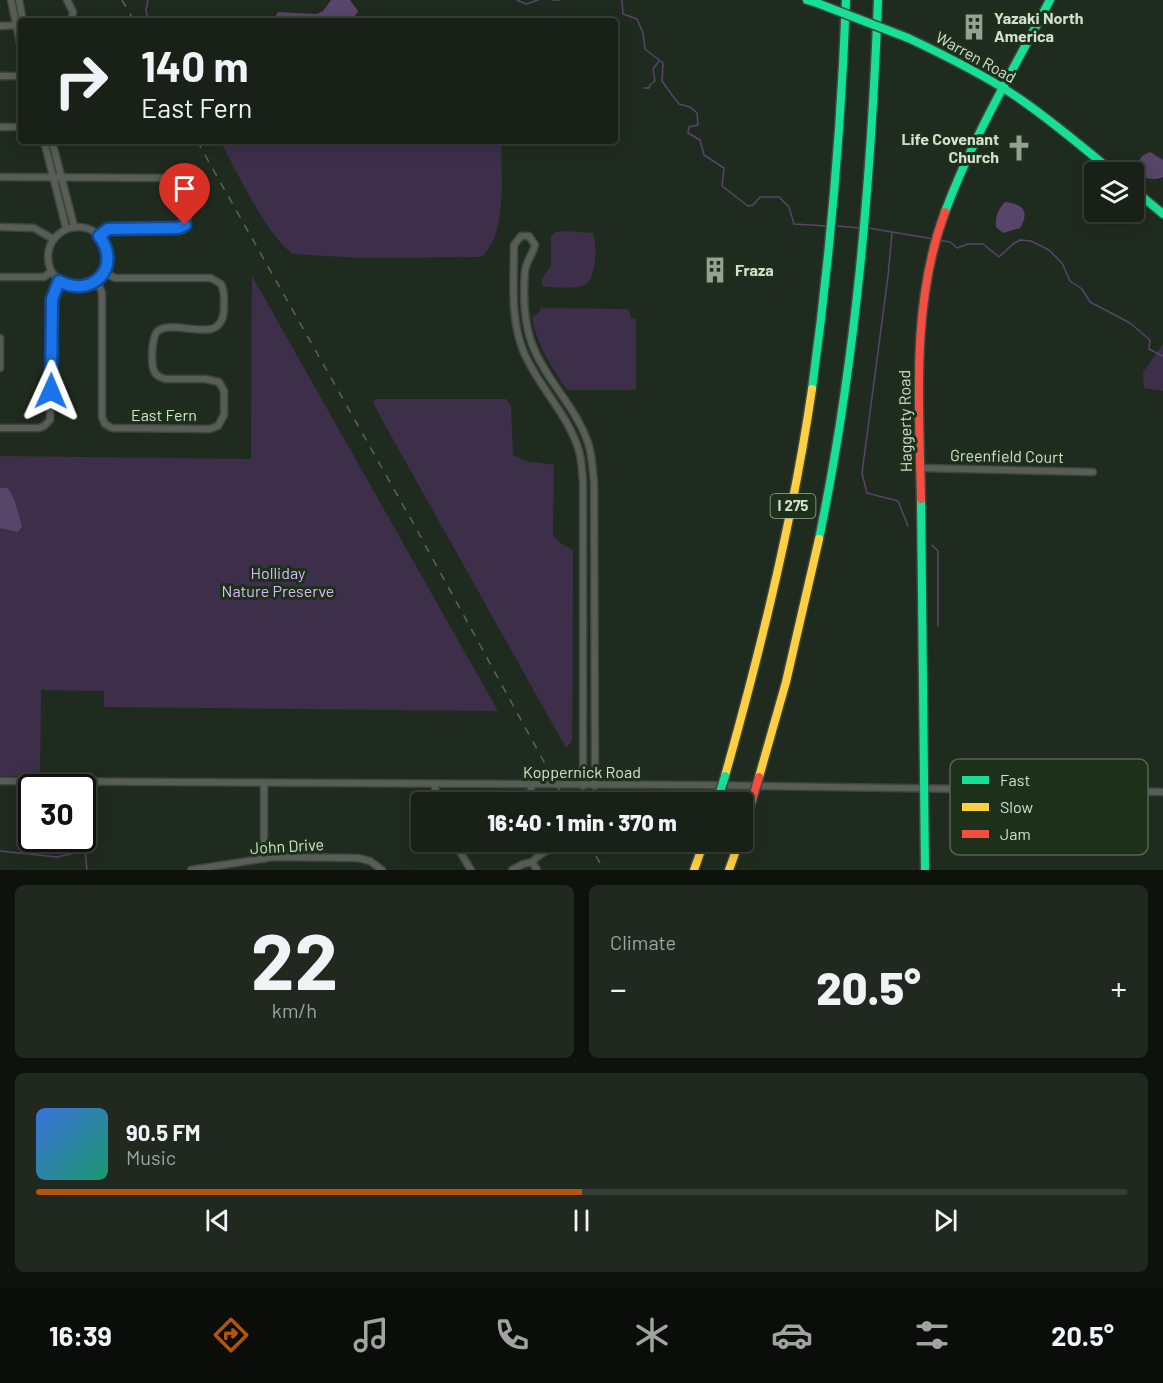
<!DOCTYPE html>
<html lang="en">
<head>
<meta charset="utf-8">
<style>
  :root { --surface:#182017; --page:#212820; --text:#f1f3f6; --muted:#9fa3a1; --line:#363e36; --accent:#b45309 }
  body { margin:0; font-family:Barlow,sans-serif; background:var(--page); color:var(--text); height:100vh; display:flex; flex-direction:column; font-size:22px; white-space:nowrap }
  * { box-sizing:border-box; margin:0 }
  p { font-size:20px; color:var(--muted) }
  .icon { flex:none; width:33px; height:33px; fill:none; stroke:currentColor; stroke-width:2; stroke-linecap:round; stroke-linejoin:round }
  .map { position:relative; height:870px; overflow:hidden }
  .side { display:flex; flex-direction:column; gap:15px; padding:15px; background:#0d120d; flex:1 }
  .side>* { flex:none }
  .banner { position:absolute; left:18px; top:18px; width:600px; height:126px; border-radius:6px; box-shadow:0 3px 15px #0003,0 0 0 2px var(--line); background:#182017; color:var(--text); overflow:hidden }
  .tools { position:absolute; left:1084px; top:162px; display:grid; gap:12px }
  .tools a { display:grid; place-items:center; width:60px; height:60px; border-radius:6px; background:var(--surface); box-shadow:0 3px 15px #0003,0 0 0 2px var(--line); font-size:30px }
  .speed { position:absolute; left:18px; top:774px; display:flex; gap:12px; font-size:30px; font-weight:700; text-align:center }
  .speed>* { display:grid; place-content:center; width:78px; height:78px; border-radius:50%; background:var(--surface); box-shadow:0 3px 15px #0003,0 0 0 2px var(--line); line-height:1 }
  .speed .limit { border:3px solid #111; border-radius:9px; background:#fff; color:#111 }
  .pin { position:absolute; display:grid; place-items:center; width:51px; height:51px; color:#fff; margin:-62px -26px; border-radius:50% 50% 50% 0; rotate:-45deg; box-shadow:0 0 6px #0007 }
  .pin .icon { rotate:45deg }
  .me { position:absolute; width:66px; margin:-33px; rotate:1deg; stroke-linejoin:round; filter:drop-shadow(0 0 4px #0008) }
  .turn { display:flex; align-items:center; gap:21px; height:126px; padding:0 24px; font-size:27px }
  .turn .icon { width:78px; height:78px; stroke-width:2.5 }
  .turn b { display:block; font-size:42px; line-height:51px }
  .big { font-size:45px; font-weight:800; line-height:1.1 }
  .side .widget { flex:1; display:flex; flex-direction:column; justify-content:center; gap:9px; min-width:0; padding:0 21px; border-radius:9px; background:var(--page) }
  .side .dial { align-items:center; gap:0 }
  .dial b { font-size:78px; line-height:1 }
  .song { display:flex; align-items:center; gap:18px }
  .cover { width:72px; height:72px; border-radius:9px; background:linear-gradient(135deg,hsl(220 70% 55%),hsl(160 70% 35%)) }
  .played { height:6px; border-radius:3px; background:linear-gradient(90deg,var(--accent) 50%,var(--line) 50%) }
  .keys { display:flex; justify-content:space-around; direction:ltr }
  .heat { display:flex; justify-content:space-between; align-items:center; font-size:33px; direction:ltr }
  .side .tiles { flex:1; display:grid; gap:15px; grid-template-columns:1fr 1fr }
  .widget:last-child { grid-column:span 2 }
  .trip { position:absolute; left:411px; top:792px; width:342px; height:60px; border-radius:6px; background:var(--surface); box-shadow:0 3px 15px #0003,0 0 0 2px var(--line); font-weight:800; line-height:60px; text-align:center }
  .dock { display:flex; height:96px; justify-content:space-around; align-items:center; background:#0a0d09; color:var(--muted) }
  .dock .icon { width:42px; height:42px }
  .dock .selected { color:var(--accent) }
  .dock b { font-size:27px; color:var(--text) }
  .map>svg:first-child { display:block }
  .green { fill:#3d2f4a }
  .water { fill:#58456a }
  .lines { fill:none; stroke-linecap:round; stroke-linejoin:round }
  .stream { stroke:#58456a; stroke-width:1.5 }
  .street-casing { stroke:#3d473c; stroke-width:9 }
  .fast-casing { stroke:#3d473c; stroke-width:11 }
  .slow-casing { stroke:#3d473c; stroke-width:11 }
  .jam-casing { stroke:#3d473c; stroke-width:11 }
  .street { stroke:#585d57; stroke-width:6 }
  .fast { stroke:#16e098; stroke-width:8 }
  .slow { stroke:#ffcf43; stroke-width:8 }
  .jam { stroke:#f24e42; stroke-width:8 }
  .rail { stroke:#5c635c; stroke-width:1.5; stroke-dasharray:8 8; stroke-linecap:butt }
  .fast-bridge-casing { stroke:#3d473c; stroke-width:11; stroke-linecap:butt }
  .jam-bridge-casing { stroke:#3d473c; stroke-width:11; stroke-linecap:butt }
  .fast-bridge { stroke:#16e098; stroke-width:8 }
  .jam-bridge { stroke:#f24e42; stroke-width:8 }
  .route-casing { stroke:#114b97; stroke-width:15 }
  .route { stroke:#1a73e8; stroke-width:10 }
  .labels { text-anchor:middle; stroke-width:6; stroke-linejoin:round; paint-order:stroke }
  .shield { fill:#1c301a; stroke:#9cab9a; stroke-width:1.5 }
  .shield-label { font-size:15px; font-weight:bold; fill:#d3e0d1 }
  .poi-label { font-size:16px; font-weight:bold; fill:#d3e0d1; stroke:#1c301a; text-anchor:start }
  .street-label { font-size:16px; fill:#d3e0d1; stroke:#1c301a }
  .park-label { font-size:16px; fill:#dbb7fc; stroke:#1c301a }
  .key { fill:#1c301a; stroke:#536551; stroke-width:1.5 }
  .key-label { font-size:16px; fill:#d3e0d1 }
</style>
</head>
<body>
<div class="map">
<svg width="1163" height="870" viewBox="0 0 1163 870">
  <rect width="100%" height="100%" fill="#202b1f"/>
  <!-- green -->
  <g class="green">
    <path d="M220 141H501C501 172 508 236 481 257L360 258 293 254C266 235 237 171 220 141Z"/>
    <path d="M565 231 593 233C597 246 597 275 586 284 580 289 549 288 542 286V279L551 266V236L556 232Z"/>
    <path d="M252 276 498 711 104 707V691L41 690 40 776H0V456L251 459Z"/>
    <path d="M541 308 628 309 631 318 636 319V390H567C551 365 537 346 532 317L539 313Z"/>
    <path d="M1163 344V391L1144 388 1143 372Z"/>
    <path d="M376 399H506L511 406 513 455 525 461 554 465 553 535 559 542 573 550 572 741 566 748 380 416 373 402Z"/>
  </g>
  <!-- water -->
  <g class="water">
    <path d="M331 0H350L358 11 355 16 348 21H273L278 12 317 14 323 11Z"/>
    <path d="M1150 152 1163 160V177C1151 182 1144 177 1133 171L1142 156Z"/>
    <path d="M1005 202C1023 204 1030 211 1020 228L1003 233 996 227C995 217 998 209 1005 202Z"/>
    <path d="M0 488H8L14 499 22 526 18 532 0 528Z"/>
  </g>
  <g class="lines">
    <!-- stream -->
    <g class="stream">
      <path d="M517 0 526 4 538 0"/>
      <path d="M553 0H560"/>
      <path d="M622 0 623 14 637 19 643 33 645 49 663 63 662 81 672 95 679 104 690 107 697 113 698 125 689 127 688 133 700 140 704 155 724 168 722 186 748 206 753 205 760 197H779L789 207 794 224 827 226"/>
      <path d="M148 21 146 10 148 0"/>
      <path d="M644 88H649L650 85 655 81 653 69 659 61"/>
      <path d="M838 226 860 228"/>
      <path d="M868 228 934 239"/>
      <path d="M892 233 888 276 862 473 867 493 898 501 908 526"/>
      <path d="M939 240 950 242 957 248 968 244H983L999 257 1013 244 1020 240 1031 241 1049 250 1062 263 1070 281 1082 289 1090 302 1130 323 1150 340 1149 349 1163 356"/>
      <path d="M932 545 938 551V626"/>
      <path d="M0 851 57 857 85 851 87 870"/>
    </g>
    <!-- street casing -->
    <g class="street-casing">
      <g id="street">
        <path d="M11 0 21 47"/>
        <path d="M19 0 23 21"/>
        <path d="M67 0 73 12 71 21"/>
        <path d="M0 26 21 25"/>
        <path d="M0 76H21"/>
        <path d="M0 127H21"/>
        <path d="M44 141 66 228"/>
        <path d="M52 141 74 226"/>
        <path d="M0 177 164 178C176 183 190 209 187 221L178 228 117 227 108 229 99 236"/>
        <circle cx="78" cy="257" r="30"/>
        <path d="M0 227 34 228 53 239"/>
        <path d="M0 277H44L51 272"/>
        <path d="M97 280 102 293V417L105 424 112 428 210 429 218 426 224 415V391L219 382 205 379H165C160 377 156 376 154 371 151 363 151 335 159 330 180 319 224 348 224 307 224 299 225 291 221 284L211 278H115L104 272"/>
        <path d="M0 338V368"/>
        <path d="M0 428H39L44 426 50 420 52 299 59 281"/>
        <path d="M921 468 1093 472"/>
        <path d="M0 781 698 785 1163 792"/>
        <path d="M435 784 436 802"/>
        <path d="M531 785V798L536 802"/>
        <path d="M583 786V482C582 472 582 461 579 451 568 413 537 386 523 350 510 318 514 279 514 245L521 236H529L535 245C533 254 526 261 525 271 523 296 524 326 534 349 548 383 578 409 589 446 592 457 593 470 594 483L595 786"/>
        <path d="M454 842 471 870"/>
        <path d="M264 859V784"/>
        <path d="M532 862C539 853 551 851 556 842"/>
        <path d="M191 870 273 857 358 858 370 861 382 870"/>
        <path d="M512 870 523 864 532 862 537 870"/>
      </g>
    </g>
    <!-- fast casing -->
    <g class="fast-casing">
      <g id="fast">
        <path d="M807 0 817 3"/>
        <path d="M908 38C944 55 981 73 1014 95 1049 118 1081 146 1113 172"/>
        <path d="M1134 190 1163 214"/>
        <path d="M945 212C973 137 1013 70 1050 0"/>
        <path d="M812 389C830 258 841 132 846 0"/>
        <path d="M921 499 925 870"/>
        <path d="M819 539C856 361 871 181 878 0"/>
        <path d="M742 830 752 800"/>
      </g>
    </g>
    <!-- slow casing -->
    <g class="slow-casing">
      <g id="slow">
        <path d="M725 776C761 649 793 520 812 389"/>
        <path d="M759 777 786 682 819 539"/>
        <path d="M694 870 704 842"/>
        <path d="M729 870 739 842"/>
      </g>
    </g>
    <!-- jam casing -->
    <g class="jam-casing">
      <path id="jam" d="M921 499C919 403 911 303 945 212"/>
    </g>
    <!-- street -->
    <use href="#street" class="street"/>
    <!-- fast -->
    <use href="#fast" class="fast"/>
    <!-- slow -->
    <use href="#slow" class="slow"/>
    <!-- jam -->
    <use href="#jam" class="jam"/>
    <!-- rail -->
    <g class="rail">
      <path d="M122 0 134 21"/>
      <path d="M197 141 412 521 566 802"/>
      <path d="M588 842 604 870"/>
    </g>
    <!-- fast-bridge casing -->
    <g class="fast-bridge-casing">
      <g id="fast-bridge">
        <path d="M817 3 908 38"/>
        <path d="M718 799 725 776"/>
      </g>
    </g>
    <!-- jam-bridge casing -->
    <g class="jam-bridge-casing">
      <path id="jam-bridge" d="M752 800 759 777"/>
    </g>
    <!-- fast-bridge -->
    <use href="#fast-bridge" class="fast-bridge"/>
    <!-- jam-bridge -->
    <use href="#jam-bridge" class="jam-bridge"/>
  </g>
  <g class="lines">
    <!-- route casing -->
    <g class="route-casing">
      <path id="route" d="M51 391 52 299 59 281C92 299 123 267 99 236L108 229 178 228 185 225"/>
    </g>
    <!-- route -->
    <use href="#route" class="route"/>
  </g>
  <!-- icons -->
  <defs>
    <g id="building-bare" transform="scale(2.07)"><path d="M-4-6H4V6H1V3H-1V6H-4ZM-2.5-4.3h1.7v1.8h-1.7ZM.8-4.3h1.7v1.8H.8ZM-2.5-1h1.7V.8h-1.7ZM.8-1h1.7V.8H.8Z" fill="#94a193" stroke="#1c301a" stroke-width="2.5" paint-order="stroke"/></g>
    <g id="church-bare" transform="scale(2.07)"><path d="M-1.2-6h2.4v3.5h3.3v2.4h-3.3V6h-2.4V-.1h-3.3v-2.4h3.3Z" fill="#94a193" stroke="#1c301a" stroke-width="2.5" paint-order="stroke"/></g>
  </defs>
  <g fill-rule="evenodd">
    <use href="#building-bare" x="974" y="27"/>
    <use href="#church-bare" x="1019" y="148"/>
    <use href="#building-bare" x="715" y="270"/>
  </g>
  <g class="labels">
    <!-- shield labels -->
    <rect class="shield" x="770.5" y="494" width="45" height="24" rx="4.5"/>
    <g class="shield-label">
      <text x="793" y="511">I 275</text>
    </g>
    <!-- poi labels -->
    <g class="poi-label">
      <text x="994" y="24">Yazaki North<tspan x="994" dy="18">America</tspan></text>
      <text x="999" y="145" text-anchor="end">Life Covenant<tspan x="999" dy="18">Church</tspan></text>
      <text x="735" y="276">Fraza</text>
    </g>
    <!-- street labels -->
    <g class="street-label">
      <text transform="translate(976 57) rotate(29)" y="6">Warren Road</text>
      <text x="164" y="421">East Fern</text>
      <text transform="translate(905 421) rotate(-91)" y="6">Haggerty Road</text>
      <text transform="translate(1007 456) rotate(1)" y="6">Greenfield Court</text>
      <text x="582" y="778">Koppernick Road</text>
      <text transform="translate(287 846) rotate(-3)" y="6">John Drive</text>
    </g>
    <!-- park labels -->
    <g class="park-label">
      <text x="278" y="579">Holliday<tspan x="278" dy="18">Nature Preserve</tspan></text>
    </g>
  </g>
  <!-- legend -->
  <rect x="950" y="759" width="198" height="96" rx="9" class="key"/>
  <rect x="962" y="776" width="27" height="8" fill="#16e098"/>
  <rect x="962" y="803" width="27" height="8" fill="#ffcf43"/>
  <rect x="962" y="830" width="27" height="8" fill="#f24e42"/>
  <g class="key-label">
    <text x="1000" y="786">Fast</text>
    <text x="1000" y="813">Slow</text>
    <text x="1000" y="840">Jam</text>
  </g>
</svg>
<div class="tools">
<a><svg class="icon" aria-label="layers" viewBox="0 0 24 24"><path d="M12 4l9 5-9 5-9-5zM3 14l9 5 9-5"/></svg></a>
</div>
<div class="speed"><div class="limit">30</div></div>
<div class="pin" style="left:185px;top:225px;background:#d93025"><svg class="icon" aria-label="arrive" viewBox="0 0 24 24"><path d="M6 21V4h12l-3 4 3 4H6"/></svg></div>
<svg class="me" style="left:51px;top:391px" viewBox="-20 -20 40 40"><path d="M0-17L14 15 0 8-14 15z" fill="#1a73e8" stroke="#fff" stroke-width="4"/></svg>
<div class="trip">16:40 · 1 min · 370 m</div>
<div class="banner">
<div class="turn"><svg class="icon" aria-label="right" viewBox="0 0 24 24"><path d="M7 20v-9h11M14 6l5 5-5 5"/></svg><div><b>140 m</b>East Fern</div></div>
</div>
</div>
<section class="side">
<div class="tiles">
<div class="widget dial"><b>22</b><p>km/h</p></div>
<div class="widget"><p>Climate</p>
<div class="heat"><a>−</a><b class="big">20.5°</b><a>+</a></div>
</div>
<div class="widget">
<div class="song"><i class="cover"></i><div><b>90.5 FM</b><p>Music</p></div></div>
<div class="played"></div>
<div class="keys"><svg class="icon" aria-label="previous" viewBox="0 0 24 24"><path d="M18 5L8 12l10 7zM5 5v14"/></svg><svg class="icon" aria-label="pause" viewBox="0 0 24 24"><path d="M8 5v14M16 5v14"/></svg><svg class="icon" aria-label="next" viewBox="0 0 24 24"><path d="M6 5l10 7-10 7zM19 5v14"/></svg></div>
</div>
</div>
</section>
<nav class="dock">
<b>16:39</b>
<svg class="icon selected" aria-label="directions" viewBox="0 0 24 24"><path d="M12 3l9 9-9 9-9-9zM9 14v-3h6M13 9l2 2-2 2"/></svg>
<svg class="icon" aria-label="music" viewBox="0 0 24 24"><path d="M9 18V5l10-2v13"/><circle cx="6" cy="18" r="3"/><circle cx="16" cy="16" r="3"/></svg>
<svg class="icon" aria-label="phone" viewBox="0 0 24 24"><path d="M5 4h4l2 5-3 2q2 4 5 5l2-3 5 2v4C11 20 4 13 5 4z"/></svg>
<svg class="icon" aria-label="climate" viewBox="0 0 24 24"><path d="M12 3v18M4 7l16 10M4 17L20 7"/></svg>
<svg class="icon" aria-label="car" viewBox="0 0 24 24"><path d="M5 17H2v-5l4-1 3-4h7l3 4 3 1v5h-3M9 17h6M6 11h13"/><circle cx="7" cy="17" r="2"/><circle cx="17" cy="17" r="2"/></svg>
<svg class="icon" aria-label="filters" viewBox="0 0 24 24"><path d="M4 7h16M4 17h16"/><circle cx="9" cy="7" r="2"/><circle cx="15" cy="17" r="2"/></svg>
<b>20.5°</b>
</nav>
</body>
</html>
